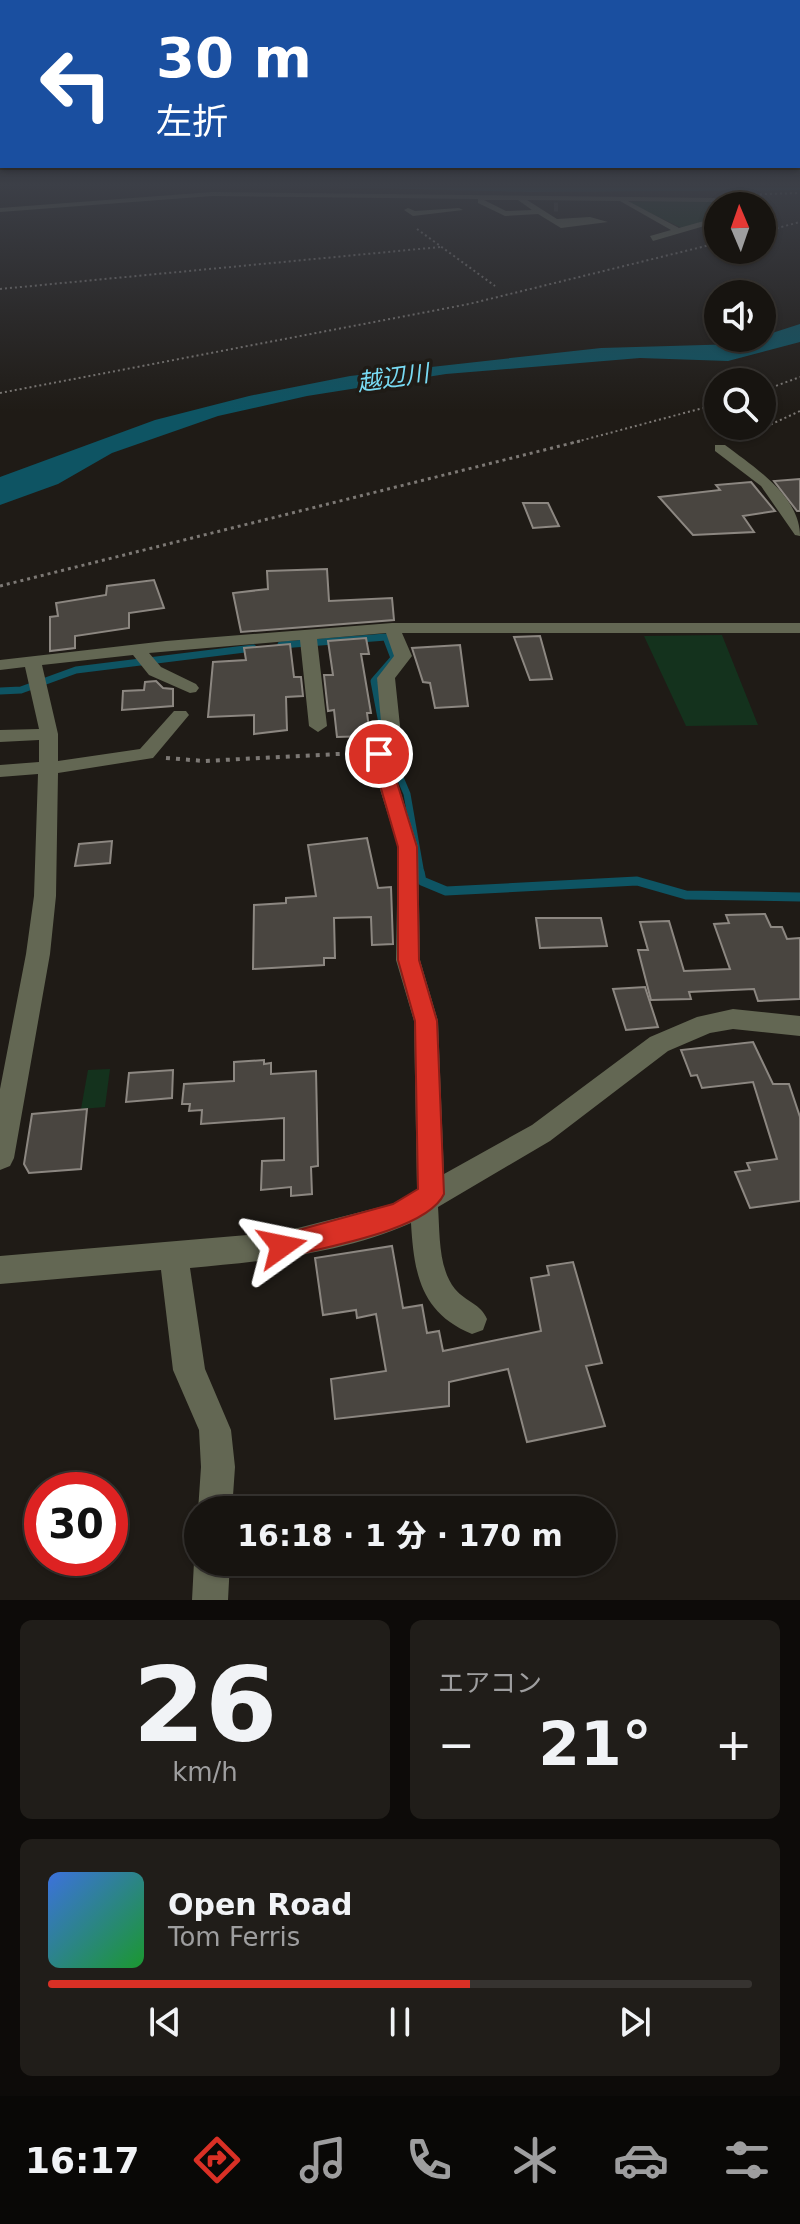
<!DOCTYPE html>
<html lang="ja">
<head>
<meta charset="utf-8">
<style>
  :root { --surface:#171410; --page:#201d19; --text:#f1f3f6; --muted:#9e9e9f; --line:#363330; --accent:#d93025 }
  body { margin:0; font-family:"DejaVu Sans","Noto Sans JP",sans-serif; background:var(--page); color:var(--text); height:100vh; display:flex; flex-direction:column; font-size:30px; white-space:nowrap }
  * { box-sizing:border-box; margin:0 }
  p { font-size:26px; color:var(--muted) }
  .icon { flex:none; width:44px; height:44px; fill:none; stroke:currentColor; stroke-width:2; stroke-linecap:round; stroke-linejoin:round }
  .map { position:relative; height:1600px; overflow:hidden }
  .side { display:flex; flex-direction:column; gap:20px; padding:20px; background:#0d0b09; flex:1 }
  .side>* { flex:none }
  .guide { position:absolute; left:0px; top:0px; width:800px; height:168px; box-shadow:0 2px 6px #0004,0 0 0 2px var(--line); background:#1a4fa0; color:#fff; overflow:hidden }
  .needle { width:52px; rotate:358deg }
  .fabs { position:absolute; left:704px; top:192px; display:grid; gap:16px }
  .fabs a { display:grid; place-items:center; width:72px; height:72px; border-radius:50%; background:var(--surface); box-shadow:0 2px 6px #0004,0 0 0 2px var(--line); font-size:40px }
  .speed { position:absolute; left:24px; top:1472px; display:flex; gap:16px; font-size:40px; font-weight:700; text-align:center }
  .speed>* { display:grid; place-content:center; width:104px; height:104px; border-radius:50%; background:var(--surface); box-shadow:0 2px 6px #0004,0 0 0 2px var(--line); line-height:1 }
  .speed .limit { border:12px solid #d22; background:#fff; color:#111 }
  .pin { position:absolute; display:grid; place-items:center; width:68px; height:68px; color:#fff; margin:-34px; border:4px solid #fff; border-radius:50%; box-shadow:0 2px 8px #0007 }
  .me { position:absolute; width:88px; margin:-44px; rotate:78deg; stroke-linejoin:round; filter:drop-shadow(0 0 6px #0008) }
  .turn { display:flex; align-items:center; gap:28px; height:168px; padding:0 24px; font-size:36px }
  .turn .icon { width:104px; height:104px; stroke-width:2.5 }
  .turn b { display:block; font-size:56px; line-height:68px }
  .big { font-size:60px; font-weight:800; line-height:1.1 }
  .side .card { flex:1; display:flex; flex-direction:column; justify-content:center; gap:12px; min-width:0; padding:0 28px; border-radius:12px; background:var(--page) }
  .side .dial { align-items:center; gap:0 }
  .dial b { font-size:104px; line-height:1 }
  .song { display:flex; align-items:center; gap:24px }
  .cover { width:96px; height:96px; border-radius:12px; background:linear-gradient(135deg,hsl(220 70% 55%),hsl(130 70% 35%)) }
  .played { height:8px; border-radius:4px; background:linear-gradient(90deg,var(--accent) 60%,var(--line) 60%) }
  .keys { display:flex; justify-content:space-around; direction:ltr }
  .heat { display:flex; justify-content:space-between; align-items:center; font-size:44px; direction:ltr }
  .side .tiles { flex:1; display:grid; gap:20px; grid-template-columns:1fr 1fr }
  .card:last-child { grid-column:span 2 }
  .trip { position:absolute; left:184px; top:1496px; width:432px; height:80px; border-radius:40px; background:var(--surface); box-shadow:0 2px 6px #0004,0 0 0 2px var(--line); font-weight:800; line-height:80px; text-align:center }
  .tabs { display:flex; height:128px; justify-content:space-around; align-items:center; background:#090806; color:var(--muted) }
  .tabs .icon { width:56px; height:56px }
  .tabs .current { color:var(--accent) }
  .tabs b { font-size:36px; color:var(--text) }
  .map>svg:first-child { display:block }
  .green { fill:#14321d }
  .water { fill:#0e5463 }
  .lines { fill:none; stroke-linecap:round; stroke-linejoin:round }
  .stream-far1 { stroke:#0e5463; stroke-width:7 }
  .stream { stroke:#0e5463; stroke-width:9 }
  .building { fill:#494540; stroke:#8c8781; stroke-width:2 }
  .minor-tunnel { stroke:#3d3935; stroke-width:9; stroke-dasharray:9 4; stroke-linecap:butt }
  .path-far2 { stroke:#7d7975; stroke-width:2; stroke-dasharray:2 3; stroke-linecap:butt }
  .path-far1 { stroke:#7d7975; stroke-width:3; stroke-dasharray:3 4; stroke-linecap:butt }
  .path { stroke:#7d7975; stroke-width:4; stroke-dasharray:4 6; stroke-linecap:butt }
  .minor { fill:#636753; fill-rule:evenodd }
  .route { fill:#d93025; stroke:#8d1f18; stroke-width:2 }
  .labels { text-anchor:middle; stroke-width:7; stroke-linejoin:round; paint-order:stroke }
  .far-water-label { font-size:24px; font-style:italic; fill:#78daf3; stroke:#1f1b16 }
</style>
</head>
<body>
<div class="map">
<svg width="800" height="1600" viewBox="0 0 800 1600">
  <rect width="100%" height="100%" fill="#1f1b16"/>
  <!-- green -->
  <g class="green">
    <path d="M711 200 723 206H718V218L682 228 627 202Z"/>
    <path d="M722 635 758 725 686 726 644 636Z"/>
    <path d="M110 1069 105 1107 81 1109 88 1070Z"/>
  </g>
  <!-- water -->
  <g class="water">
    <path d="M337 187H800V190L530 192Z"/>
    <path d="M800 324V342L728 361 640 358 446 374 307 396 218 416 112 453 58 484 0 505V477L155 420 249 396 350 376 601 348 738 344Z"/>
  </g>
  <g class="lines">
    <!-- stream-far1 -->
    <g class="stream-far1">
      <path d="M281 645 386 637 394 658 374 681 381 718"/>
      <path d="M0 691 21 690 76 670 253 648"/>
      <path d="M388 749 407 794 421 874"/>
    </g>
    <!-- stream -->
    <path class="stream" d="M420 872 422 881 446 891 637 881 686 895 800 897"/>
  </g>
  <!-- building -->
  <g class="building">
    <path d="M800 479V511H797L774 481Z"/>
    <path d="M751 482 775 511 743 516 754 532 693 535 659 497 720 490 716 485Z"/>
    <path d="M523 503H548L559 526 533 528Z"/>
    <path d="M327 569 329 601 392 598 394 620 241 632 233 593 268 589 267 571Z"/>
    <path d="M154 580 164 608 129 613V628L75 636V648L50 651V617L58 616 56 603 106 595 107 586Z"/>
    <path d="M540 636 552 679 530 680 514 637Z"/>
    <path d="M366 638 369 654H361L371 713H367L370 736 337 737 334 710 328 711 324 675H333L328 641Z"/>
    <path d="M290 644 294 677H301L303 696 286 697 287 730 254 734V715L208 717 213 662 246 660 244 648Z"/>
    <path d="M460 645 468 706 435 708 430 683 423 682 412 648Z"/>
    <path d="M156 681 163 688 173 689V706L122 710 123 691 144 690 145 682Z"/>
    <path d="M367 838 378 888 391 887 393 944 372 945 371 917 334 918 335 958H324V965L253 969 254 905 286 903V898L316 896 308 845Z"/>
    <path d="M112 841 110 863 75 866 79 844Z"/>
    <path d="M765 914 771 927H782L787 939 800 938V999L758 1001 754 989 689 992 691 999 651 1000 638 950H648L640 922 669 921 684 971 730 969 714 924 729 923 726 915Z"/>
    <path d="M536 918H601L607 946 540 948Z"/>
    <path d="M645 987 658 1027 626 1030 613 989Z"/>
    <path d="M753 1042 773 1084H789L800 1117V1201L750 1208 735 1172 750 1170 747 1163 777 1159 753 1082 702 1088 697 1075 691 1076 681 1050Z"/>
    <path d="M264 1060V1064L271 1063V1074L316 1071 318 1166 311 1167 312 1194 291 1196V1187L261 1190 262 1161 284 1160V1118L201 1124 202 1110 189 1111 190 1104H182L184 1084 234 1081V1062Z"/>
    <path d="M173 1070 172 1098 126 1102 129 1073Z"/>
    <path d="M87 1109 81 1169 29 1173 24 1164 32 1114Z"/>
    <path d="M392 1246 403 1308 422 1305 427 1333 439 1331 443 1351 541 1331 531 1278 549 1275 547 1266 573 1262 602 1363 586 1366 605 1426 527 1442 508 1369 449 1382V1406L335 1419 331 1379 386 1371 376 1314 357 1318 356 1310 323 1315 315 1258Z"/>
  </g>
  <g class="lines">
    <!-- minor-tunnel -->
    <path class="minor-tunnel" d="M554 207H558"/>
    <!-- path-far2 -->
    <g class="path-far2">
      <path d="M735 195 800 193"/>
      <path d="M417 229 495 286"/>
      <path d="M762 232 800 222"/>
      <path d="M0 289 440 247"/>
      <path d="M762 391 800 377"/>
      <path d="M0 393 469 304 718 243"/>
      <path d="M739 439 800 411"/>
      <path d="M572 443 718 404"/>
    </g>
    <!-- path-far1 -->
    <path class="path-far1" d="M0 586 580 441"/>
    <!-- path -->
    <path class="path" d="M166 758 204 761 357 753"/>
    <!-- minor -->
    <g class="minor">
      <path d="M212 192 714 198 731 206 713 202 628 201 679 228 718 217V222L653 241 650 236 671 230 620 201 527 200 557 219 590 217 608 222 561 228 538 214 505 216 478 203V199L212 196 0 212V208ZM484 200H518L532 210 506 211Z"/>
      <path d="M408 208 415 211 459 208 463 210 413 216 404 210Z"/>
      <path d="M715 445H725C754 467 800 496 800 536L795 535 761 486 715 451Z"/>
      <path d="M392 623H800V633H402L412 656 395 678 402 745 389 756 418 847 420 960 438 1021 444 1174 532 1125 650 1037 697 1017 733 1009 800 1016V1036L733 1029 710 1033 668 1051 550 1141 438 1207C440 1233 438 1268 455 1289 466 1302 481 1304 487 1319L483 1330 472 1334C421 1313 414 1274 411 1223 341 1254 265 1261 190 1268L205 1369 231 1430 235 1467 232 1510 198 1511 201 1467 199 1430 173 1370 161 1270 0 1284V1256L282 1232 392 1204 417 1190 414 1021 396 960 398 847 369 754 383 743 377 678 394 656 386 633 317 639 327 726 318 732 309 726 300 640 149 653 161 667 196 684 199 688 196 692 190 693 149 675 133 655 42 665 58 734V761L140 749 174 711H186L189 715 153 758 58 773 56 896 50 954 14 1158 10 1166 0 1170V1089L26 954 34 896 38 774 0 777V765L39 762V740L0 742V730L39 729 25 667 0 670V660L166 641Z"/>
      <path d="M198 1553V1562H230L228 1600H192L194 1562Z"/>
    </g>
  </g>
  <!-- sky -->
  <linearGradient id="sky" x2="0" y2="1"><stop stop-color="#110f0c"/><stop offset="0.45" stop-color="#3c3f47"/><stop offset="1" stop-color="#3c3f47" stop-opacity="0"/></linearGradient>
  <rect width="800" height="411" fill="url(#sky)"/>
  <!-- route -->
  <path class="route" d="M379 748 388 754 417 847 419 960 437 1021 444 1194C427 1231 320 1248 282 1258L273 1255 269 1246 273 1237 393 1204 418 1189 415 1021 398 960V847L371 754Z"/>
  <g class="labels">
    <!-- far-water labels -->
    <g class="far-water-label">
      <text transform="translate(393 378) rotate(-8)" y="8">越辺川</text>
    </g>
  </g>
</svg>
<div class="fabs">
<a><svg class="needle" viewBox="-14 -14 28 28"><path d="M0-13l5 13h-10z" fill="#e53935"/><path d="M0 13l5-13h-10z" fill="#9e9e9f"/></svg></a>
<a><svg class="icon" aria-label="sound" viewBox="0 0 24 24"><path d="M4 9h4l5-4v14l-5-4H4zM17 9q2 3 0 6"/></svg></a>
<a><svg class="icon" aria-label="search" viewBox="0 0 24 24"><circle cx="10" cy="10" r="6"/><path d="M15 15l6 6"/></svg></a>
</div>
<div class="speed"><div class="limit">30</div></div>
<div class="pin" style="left:379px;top:754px;background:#d93025"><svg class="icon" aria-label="arrive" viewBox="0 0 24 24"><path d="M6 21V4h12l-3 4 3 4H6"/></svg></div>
<svg class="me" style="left:282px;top:1246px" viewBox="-20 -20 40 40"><path d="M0-17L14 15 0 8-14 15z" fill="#d93025" stroke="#fff" stroke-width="4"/></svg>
<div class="trip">16:18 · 1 分 · 170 m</div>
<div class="guide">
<div class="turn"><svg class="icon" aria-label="left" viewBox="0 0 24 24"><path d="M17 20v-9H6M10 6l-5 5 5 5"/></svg><div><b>30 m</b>左折</div></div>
</div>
</div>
<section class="side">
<div class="tiles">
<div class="card dial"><b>26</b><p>km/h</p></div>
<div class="card"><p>エアコン</p>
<div class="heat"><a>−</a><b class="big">21°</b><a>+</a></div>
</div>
<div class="card">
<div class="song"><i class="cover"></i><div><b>Open Road</b><p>Tom Ferris</p></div></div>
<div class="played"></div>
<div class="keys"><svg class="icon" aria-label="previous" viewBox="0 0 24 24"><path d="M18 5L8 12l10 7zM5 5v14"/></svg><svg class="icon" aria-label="pause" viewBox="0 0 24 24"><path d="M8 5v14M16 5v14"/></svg><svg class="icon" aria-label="next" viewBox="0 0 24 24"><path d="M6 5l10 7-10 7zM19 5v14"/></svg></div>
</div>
</div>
</section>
<nav class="tabs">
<b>16:17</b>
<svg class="icon current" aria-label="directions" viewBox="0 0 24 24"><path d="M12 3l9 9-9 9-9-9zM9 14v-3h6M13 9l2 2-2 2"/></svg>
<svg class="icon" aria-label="music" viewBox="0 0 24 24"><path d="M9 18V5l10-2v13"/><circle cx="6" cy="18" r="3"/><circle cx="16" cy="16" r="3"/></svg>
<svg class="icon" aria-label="phone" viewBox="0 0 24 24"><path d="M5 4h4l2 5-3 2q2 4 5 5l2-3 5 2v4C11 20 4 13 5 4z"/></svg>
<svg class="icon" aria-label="climate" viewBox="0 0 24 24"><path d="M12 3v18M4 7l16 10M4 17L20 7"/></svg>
<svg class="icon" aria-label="car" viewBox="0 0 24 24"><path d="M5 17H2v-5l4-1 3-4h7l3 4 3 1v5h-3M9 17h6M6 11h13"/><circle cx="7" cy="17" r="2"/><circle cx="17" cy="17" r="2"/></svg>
<svg class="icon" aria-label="filters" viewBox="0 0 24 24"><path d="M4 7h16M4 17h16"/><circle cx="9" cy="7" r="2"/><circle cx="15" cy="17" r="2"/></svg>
</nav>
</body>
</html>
